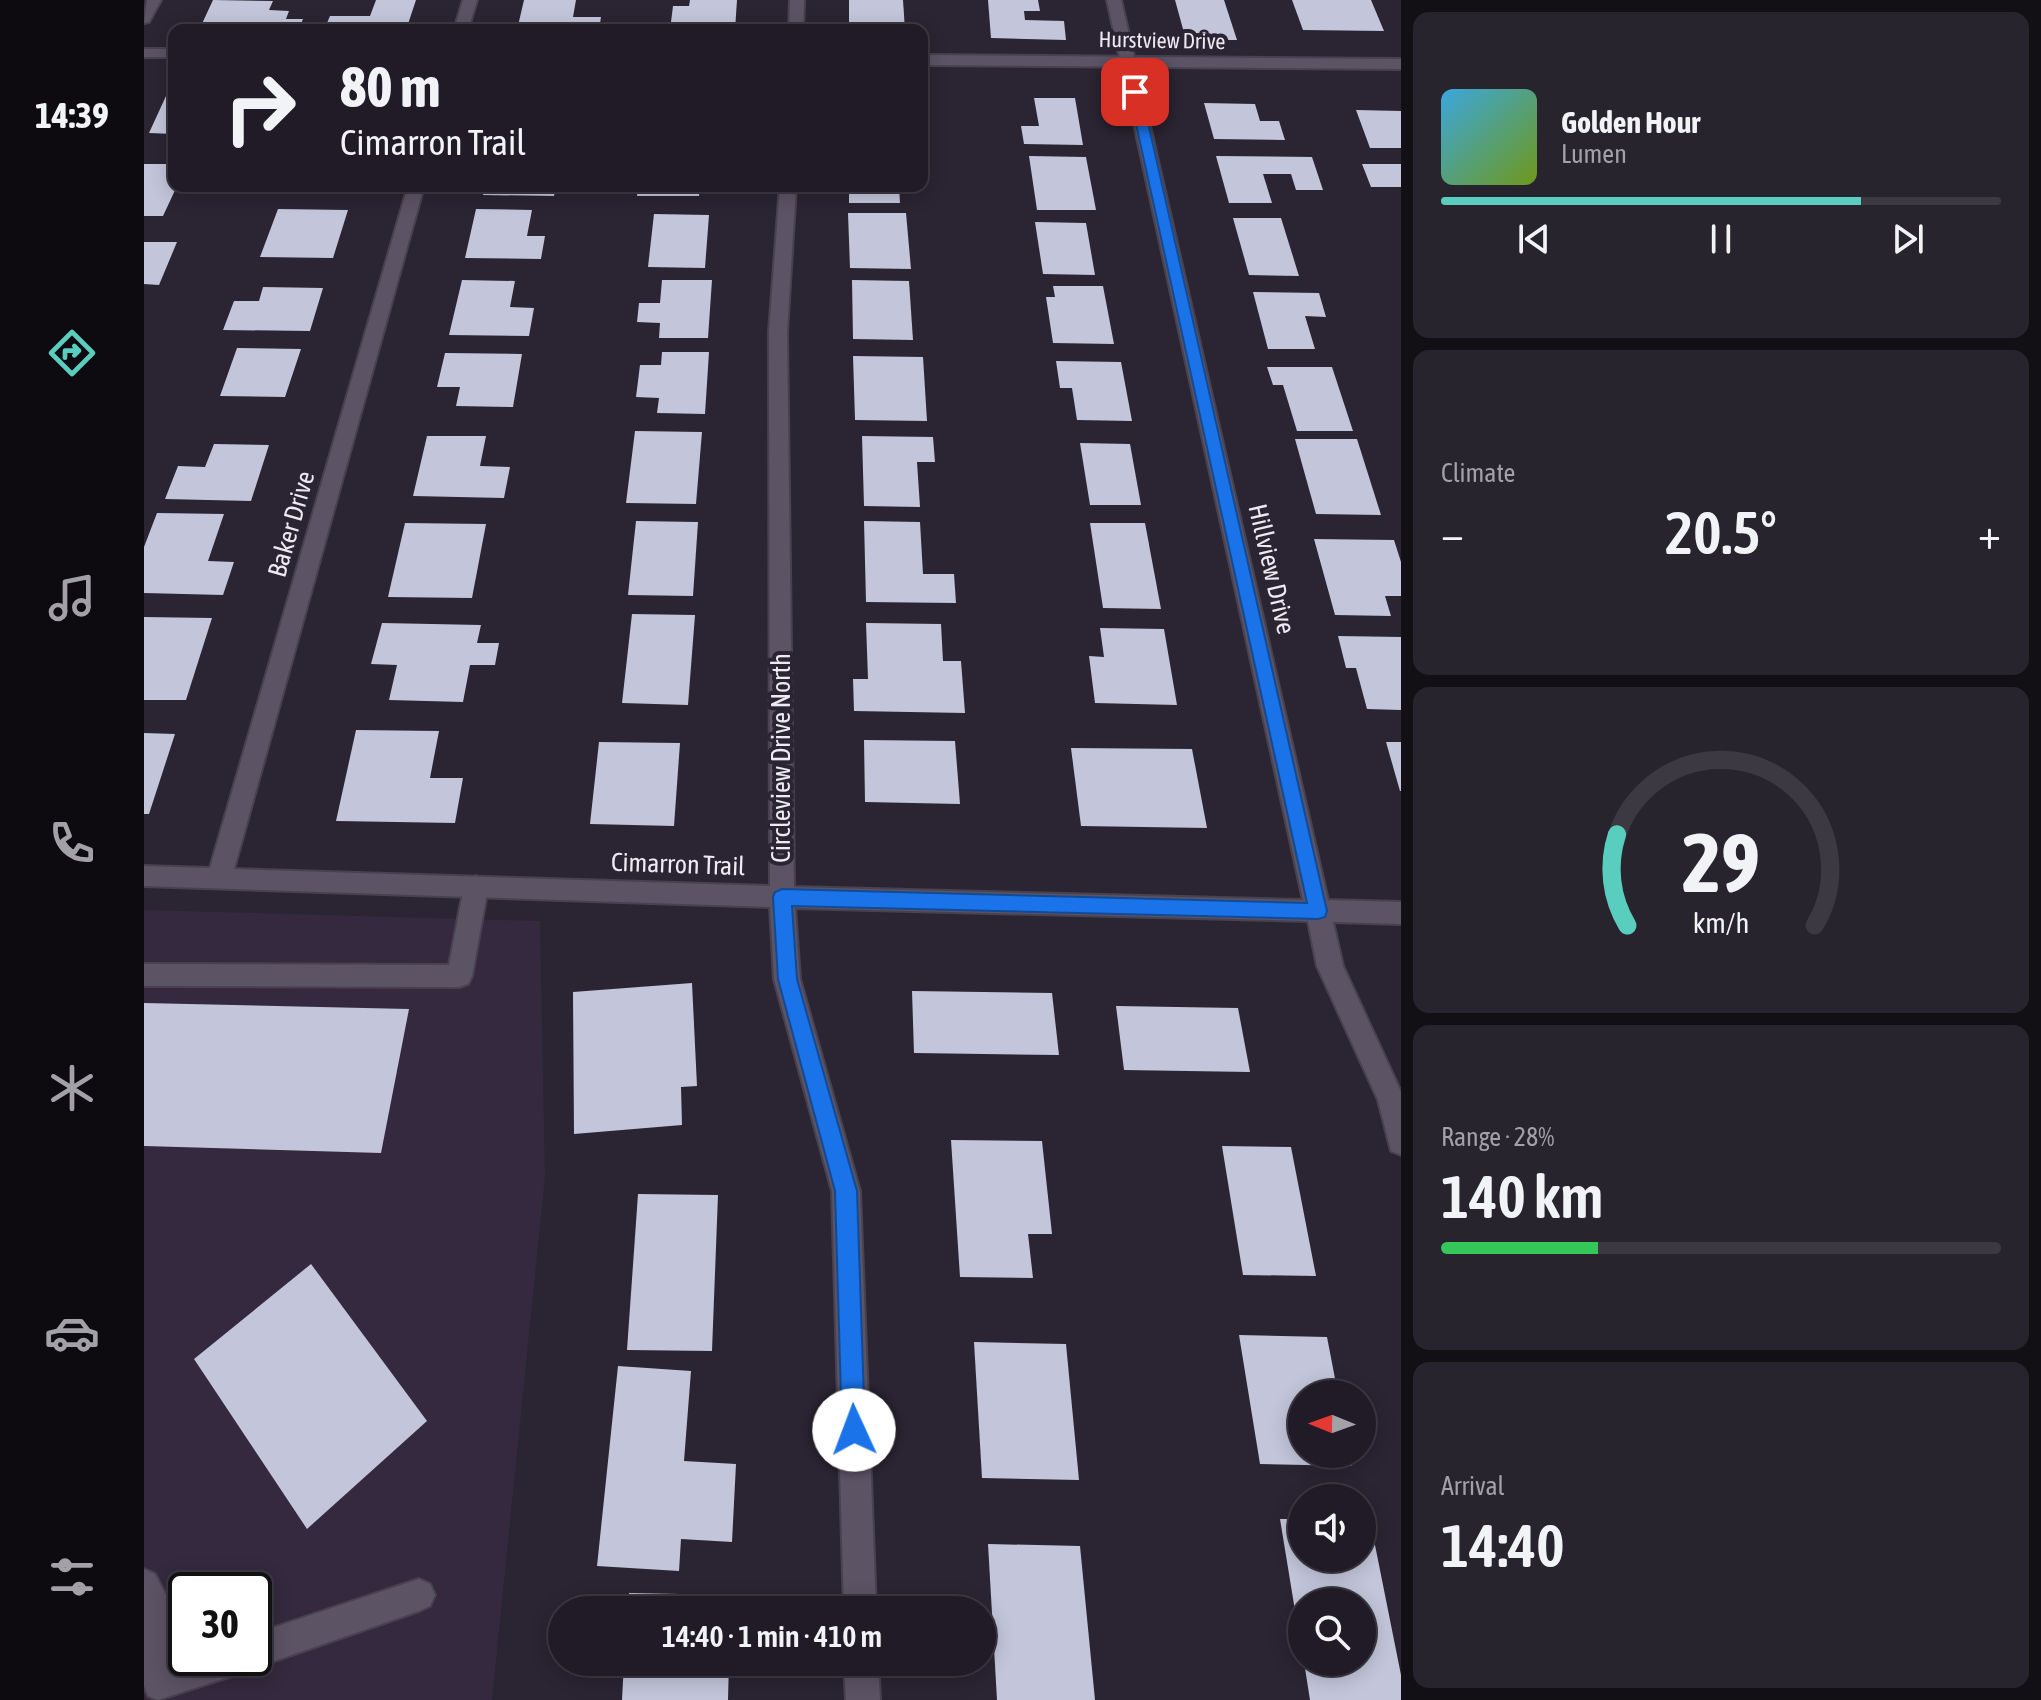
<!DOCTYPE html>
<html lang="en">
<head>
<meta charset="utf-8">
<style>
  :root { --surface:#201b26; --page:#28242e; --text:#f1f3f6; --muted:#a2a1a7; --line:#3d3943; --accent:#59cebf }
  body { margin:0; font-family:"Asap Condensed",sans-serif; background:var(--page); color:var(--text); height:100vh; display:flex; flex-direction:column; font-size:30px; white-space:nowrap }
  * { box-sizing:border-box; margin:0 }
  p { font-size:26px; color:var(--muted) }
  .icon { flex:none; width:44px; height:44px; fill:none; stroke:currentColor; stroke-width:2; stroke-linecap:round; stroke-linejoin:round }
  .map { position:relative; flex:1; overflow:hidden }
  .sheet { display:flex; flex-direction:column; gap:12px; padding:12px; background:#120f15; width:640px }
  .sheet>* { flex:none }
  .guide { position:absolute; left:24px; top:24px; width:760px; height:168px; border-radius:16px; box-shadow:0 4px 20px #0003,0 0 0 2px var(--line); background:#201b26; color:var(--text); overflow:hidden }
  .needle { width:52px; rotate:271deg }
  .fabs { position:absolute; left:1144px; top:1380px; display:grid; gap:16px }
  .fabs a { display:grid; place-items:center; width:88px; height:88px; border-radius:50%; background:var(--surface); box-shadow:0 4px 20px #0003,0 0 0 2px var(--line); font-size:40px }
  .speed { position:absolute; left:24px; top:1572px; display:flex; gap:16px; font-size:40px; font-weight:700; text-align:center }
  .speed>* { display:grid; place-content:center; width:104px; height:104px; border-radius:50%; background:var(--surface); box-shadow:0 4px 20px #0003,0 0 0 2px var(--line); line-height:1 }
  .speed .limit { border:4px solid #111; border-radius:12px; background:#fff; color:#111 }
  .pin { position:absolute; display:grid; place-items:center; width:68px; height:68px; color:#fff; margin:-34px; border-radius:16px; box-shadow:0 4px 12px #0006 }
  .me { position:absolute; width:88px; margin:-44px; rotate:358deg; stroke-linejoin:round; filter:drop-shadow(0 0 6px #0008) }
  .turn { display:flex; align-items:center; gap:28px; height:168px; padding:0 40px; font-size:36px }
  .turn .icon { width:104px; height:104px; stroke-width:2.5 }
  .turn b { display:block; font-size:56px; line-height:68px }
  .big { font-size:60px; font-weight:600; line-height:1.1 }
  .sheet .widget { flex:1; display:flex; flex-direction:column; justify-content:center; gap:12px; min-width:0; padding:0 28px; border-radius:16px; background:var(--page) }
  .sheet .dial { align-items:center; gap:0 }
  .dial svg { height:208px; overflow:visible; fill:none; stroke:var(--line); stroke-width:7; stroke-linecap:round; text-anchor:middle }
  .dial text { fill:var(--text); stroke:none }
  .song { display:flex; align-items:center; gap:24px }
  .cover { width:96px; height:96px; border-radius:12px; background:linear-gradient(135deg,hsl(200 70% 55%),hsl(80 70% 35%)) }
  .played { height:8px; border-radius:4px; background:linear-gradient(90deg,var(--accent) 75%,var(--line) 75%) }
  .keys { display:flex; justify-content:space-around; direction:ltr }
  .heat { display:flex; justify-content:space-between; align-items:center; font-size:44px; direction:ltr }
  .charge { height:12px; border-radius:6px; background:linear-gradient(90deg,#34c759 28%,var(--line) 0) }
  .trip { position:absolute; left:404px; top:1596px; width:448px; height:80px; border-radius:40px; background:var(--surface); box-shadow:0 4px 20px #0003,0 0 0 2px var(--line); font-weight:600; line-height:80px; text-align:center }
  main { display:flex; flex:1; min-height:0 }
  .menu { display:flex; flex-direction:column; width:144px; justify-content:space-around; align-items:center; background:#0d0b0f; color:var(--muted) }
  .menu .icon { width:56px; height:56px }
  .menu .on { color:var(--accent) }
  .menu b { font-size:36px; color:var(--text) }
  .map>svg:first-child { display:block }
  .built { fill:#34293e; fill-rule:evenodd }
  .building { fill:#c3c5da }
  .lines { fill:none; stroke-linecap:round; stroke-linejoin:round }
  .lane-casing { stroke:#48424f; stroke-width:4 }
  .street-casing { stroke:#48424f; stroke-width:4 }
  .secondary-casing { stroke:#48424f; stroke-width:4 }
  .lane { fill:#5c5365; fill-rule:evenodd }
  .street { fill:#5c5365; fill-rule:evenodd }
  .secondary { fill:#5c5365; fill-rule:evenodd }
  .route { fill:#1a73e8; stroke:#114b97; stroke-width:2 }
  .labels { text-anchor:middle; stroke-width:8; stroke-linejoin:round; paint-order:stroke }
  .far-street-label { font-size:22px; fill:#eee9f4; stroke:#2b2433 }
  .street-label { font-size:26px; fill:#eee9f4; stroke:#2b2433 }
</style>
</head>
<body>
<main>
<nav class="menu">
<b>14:39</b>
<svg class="icon on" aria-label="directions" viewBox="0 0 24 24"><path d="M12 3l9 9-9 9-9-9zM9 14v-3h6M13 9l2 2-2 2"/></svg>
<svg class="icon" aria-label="music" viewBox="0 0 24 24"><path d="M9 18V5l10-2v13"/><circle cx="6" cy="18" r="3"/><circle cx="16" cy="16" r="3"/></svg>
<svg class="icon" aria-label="phone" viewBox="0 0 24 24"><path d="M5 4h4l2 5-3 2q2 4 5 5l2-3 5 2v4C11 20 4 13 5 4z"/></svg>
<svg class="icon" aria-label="climate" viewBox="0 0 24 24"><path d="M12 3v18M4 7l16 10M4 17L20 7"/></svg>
<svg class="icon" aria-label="car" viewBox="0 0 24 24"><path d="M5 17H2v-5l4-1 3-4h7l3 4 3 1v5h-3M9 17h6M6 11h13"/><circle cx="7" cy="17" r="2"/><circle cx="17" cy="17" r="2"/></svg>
<svg class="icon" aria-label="filters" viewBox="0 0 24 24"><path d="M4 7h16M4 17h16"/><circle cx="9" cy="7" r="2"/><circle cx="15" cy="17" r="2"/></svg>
</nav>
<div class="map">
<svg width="1257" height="1700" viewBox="0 0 1257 1700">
  <rect width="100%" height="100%" fill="#2b2433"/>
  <!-- built -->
  <path class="built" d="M0 910 396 921 401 1177 348 1700H0ZM42 1590H110V1658H42Z"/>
  <!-- building -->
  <g class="building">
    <path d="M69 0 129 1 125 10 145 11 142 19H159L155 29 56 28Z"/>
    <path d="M232 0H272L262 30H180L186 16H226Z"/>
    <path d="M380 0H432L429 17H457L455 30H373Z"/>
    <path d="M546 0H593L591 30H526L529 6H545Z"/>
    <path d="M705 0H759L761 30H705Z"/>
    <path d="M844 0H894L896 11H880L881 20 920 21 922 40 847 38Z"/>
    <path d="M1031 0H1080L1093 40H1042Z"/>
    <path d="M1148 0H1227L1240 31 1159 30Z"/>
    <path d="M22 96H30V134L5 133Z"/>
    <path d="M890 98H931L939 145 880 144 877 126H895Z"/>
    <path d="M1060 103 1111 104 1116 121H1135L1141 140 1070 139Z"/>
    <path d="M1212 110 1257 111V148H1226Z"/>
    <path d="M885 156 942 157 952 210H893Z"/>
    <path d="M1072 156 1168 157 1179 190H1152L1147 174H1119L1128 203H1085Z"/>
    <path d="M0 164H30V186H33L19 216H0Z"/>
    <path d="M1218 164H1257V187H1227Z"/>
    <path d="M126 186H208L205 192 124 191Z"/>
    <path d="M341 186H412L410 196 339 195Z"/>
    <path d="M494 186H556L555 196H493Z"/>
    <path d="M705 186H755L756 203H705Z"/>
    <path d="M134 209 204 210 189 258 116 257Z"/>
    <path d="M332 209 388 210 383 236H401L397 259 321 258Z"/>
    <path d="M704 213H762L767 269 706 268Z"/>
    <path d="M510 214 565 215 561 268 504 267Z"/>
    <path d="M1089 218H1137L1155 276 1105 275Z"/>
    <path d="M891 222 942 223 951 275 899 274Z"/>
    <path d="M0 242H33L15 285 0 284Z"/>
    <path d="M318 280 371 281 366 307 390 308 385 336 305 335Z"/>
    <path d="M518 280H568L564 338H515L516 323 493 322 495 303H516Z"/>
    <path d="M708 280 765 281 769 340 709 339Z"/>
    <path d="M909 286H959L970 344 909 343 902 297H911Z"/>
    <path d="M119 287 179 288 166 331 79 330 90 301H115Z"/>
    <path d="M1109 292 1175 293 1182 317 1161 316 1171 349H1124Z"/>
    <path d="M93 348 157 349 141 397 76 396Z"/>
    <path d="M518 352H565L561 414 513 413 515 398 492 397 496 365H517Z"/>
    <path d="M301 353 378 354 369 407 312 406 316 387H293Z"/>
    <path d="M709 356 779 357 783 421 711 420Z"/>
    <path d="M912 361 977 362 988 421 933 420 928 388H916Z"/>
    <path d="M1123 367H1188L1209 431H1153L1139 385H1129Z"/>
    <path d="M491 431 558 432 552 504 482 503Z"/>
    <path d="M283 436H342L336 466 366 467 360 498 269 496Z"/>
    <path d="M718 436 789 437 791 462H773L776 507 720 506Z"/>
    <path d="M1151 439H1213L1237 515 1172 514Z"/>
    <path d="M936 443 986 444 997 505H946Z"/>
    <path d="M70 444 125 445 107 501 21 499 34 466 61 467Z"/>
    <path d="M13 513 80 514 64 561 90 562 79 595 0 593V547Z"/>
    <path d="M492 521 554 522 549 596 484 595Z"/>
    <path d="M720 521 776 522 779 574H810L812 603 722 602Z"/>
    <path d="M261 523 342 524 328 598 244 597Z"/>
    <path d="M946 523H1001L1017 609 959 608Z"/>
    <path d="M1170 539 1250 540 1257 562V596H1241L1247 616 1191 615Z"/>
    <path d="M488 614 551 615 544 705 478 703Z"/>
    <path d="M0 617 68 618 42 700H0Z"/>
    <path d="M238 623 337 625 333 643H355L351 665H326L319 702 245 700 253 665 227 664Z"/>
    <path d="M722 623 797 624 799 661H817L821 713 710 711 709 679H724Z"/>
    <path d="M956 628 1020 629 1033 705 951 703 945 656 960 657Z"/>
    <path d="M1194 636 1257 637V710L1223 709 1212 668H1202Z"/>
    <path d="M212 730 295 731 286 778H319L311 823 192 821Z"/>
    <path d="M0 733 31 734 5 814H0Z"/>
    <path d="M720 740 811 741 816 804 721 802Z"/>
    <path d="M455 742 536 743 530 826 446 824Z"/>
    <path d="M1242 742H1257V791H1256Z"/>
    <path d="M927 748 1048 749 1063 828 937 826Z"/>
    <path d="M548 983 553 1086 537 1087 538 1125 430 1134 429 992Z"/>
    <path d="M768 991 908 993 915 1055 770 1053Z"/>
    <path d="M0 1003 265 1009 237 1153 0 1146Z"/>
    <path d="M972 1006 1094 1008 1106 1072 980 1070Z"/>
    <path d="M807 1140 898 1141 908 1234H884L889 1278 816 1277Z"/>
    <path d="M1078 1146 1147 1147 1172 1276 1099 1275Z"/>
    <path d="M494 1194 574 1195 568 1351 483 1350Z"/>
    <path d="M167 1264 283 1421 163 1529 50 1359Z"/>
    <path d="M1095 1335 1183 1337 1194 1394H1158V1454H1205L1208 1466 1116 1464Z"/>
    <path d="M830 1342 922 1344 935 1480 838 1478Z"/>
    <path d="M474 1366 547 1371 540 1461 592 1464 588 1542 537 1539 535 1571 453 1566Z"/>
    <path d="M1136 1519H1158V1558H1218V1520H1226L1257 1675V1700H1166L1160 1662H1218V1602H1158L1156 1641Z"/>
    <path d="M844 1544 936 1546 951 1700H853Z"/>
    <path d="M485 1593 587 1595V1610H484Z"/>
    <path d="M480 1662H585L584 1700H478Z"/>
  </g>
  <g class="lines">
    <!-- lane casing -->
    <g class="lane-casing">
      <g id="lane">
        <path d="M332 876 341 880 344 887 328 976 324 984 315 987 0 986V964L305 965 320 887 323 880Z"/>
        <path d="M0 1569 11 1574 27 1605 31 1662 43 1658H110V1634L275 1579 286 1584 291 1595 286 1606 275 1611 110 1668 105 1665 103 1670 91 1675 14 1700 4 1696 0 1686Z"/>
      </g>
    </g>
    <!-- street casing -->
    <g class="street-casing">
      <g id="street">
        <path d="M3 0H17L5 22 0 23Z"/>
        <path d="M319 0H333L324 30H310Z"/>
        <path d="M646 0H660L659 30H645Z"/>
        <path d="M963 0H977L1184 900 1257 902V924L1189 922 1199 966 1257 1092V1155L1247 1151 1234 1100 1173 966 1164 921 651 908 656 979 716 1191 732 1610H700L688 1191 630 979 626 907 0 886V866L66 868 264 186H280L90 869 626 886 625 332 636 186H652L643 332 650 887 1159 900Z"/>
        <path d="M700 1662H734L736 1700H702Z"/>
      </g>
    </g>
    <!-- secondary casing -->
    <g class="secondary-casing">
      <g id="secondary">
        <rect x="0" y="49" width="30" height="8"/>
        <path d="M778 55 1257 59V69L778 65Z"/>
      </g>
    </g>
    <!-- lane -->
    <use href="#lane" class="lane"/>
    <!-- street -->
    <use href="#street" class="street"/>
    <!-- secondary -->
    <use href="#secondary" class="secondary"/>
  </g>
  <!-- route -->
  <path class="route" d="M991 89 997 92 1183 911 1181 917 1174 919 648 906 653 979 713 1191 721 1430 718 1439 710 1442 702 1439 698 1430 691 1191 634 979 629 897 631 892 638 889 1163 903 985 92Z"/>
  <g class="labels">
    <!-- far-street labels -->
    <g class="far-street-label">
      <text transform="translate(1018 40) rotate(1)" y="8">Hurstview Drive</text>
    </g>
    <!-- street labels -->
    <g class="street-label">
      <text transform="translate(147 524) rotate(-74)" y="9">Baker Drive</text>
      <text transform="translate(1128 569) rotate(77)" y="9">Hillview Drive</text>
      <text transform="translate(637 758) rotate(-90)" y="9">Circleview Drive North</text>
      <text transform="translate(534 864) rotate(2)" y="9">Cimarron Trail</text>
    </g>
  </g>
</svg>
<div class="fabs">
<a><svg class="needle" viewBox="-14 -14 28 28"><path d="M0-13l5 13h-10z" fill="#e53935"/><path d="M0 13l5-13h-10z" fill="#a2a1a7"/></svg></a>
<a><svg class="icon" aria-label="sound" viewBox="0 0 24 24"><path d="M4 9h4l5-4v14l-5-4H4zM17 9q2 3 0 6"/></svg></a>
<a><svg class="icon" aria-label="search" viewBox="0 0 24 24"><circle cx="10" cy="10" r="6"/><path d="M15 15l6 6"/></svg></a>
</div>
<div class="speed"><div class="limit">30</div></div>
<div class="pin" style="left:991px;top:92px;background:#d93025"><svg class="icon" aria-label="arrive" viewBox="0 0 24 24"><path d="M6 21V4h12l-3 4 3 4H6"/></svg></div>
<svg class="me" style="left:710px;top:1430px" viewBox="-20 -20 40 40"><circle r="19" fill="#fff"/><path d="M0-13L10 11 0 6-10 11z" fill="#1a73e8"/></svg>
<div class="trip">14:40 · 1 min · 410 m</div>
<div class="guide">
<div class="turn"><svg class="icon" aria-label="right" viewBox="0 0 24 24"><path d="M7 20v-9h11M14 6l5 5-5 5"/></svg><div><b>80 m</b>Cimarron Trail</div></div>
</div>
</div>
<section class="sheet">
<div class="widget">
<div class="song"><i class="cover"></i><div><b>Golden Hour</b><p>Lumen</p></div></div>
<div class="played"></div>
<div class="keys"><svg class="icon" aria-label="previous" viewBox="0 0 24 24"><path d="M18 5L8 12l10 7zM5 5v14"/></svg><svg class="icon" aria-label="pause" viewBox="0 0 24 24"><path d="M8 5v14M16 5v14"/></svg><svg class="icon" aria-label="next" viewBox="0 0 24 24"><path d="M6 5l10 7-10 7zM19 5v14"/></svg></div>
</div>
<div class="widget"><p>Climate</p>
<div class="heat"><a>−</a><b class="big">20.5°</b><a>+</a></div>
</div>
<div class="widget dial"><svg viewBox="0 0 100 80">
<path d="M14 69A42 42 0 1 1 86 69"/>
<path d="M14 69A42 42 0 0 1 10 34" stroke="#59cebf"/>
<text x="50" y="56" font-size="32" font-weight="700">29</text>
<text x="50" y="72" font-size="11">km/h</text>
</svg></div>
<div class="widget"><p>Range · 28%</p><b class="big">140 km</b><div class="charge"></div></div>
<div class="widget"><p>Arrival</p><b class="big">14:40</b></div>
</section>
</main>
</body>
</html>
